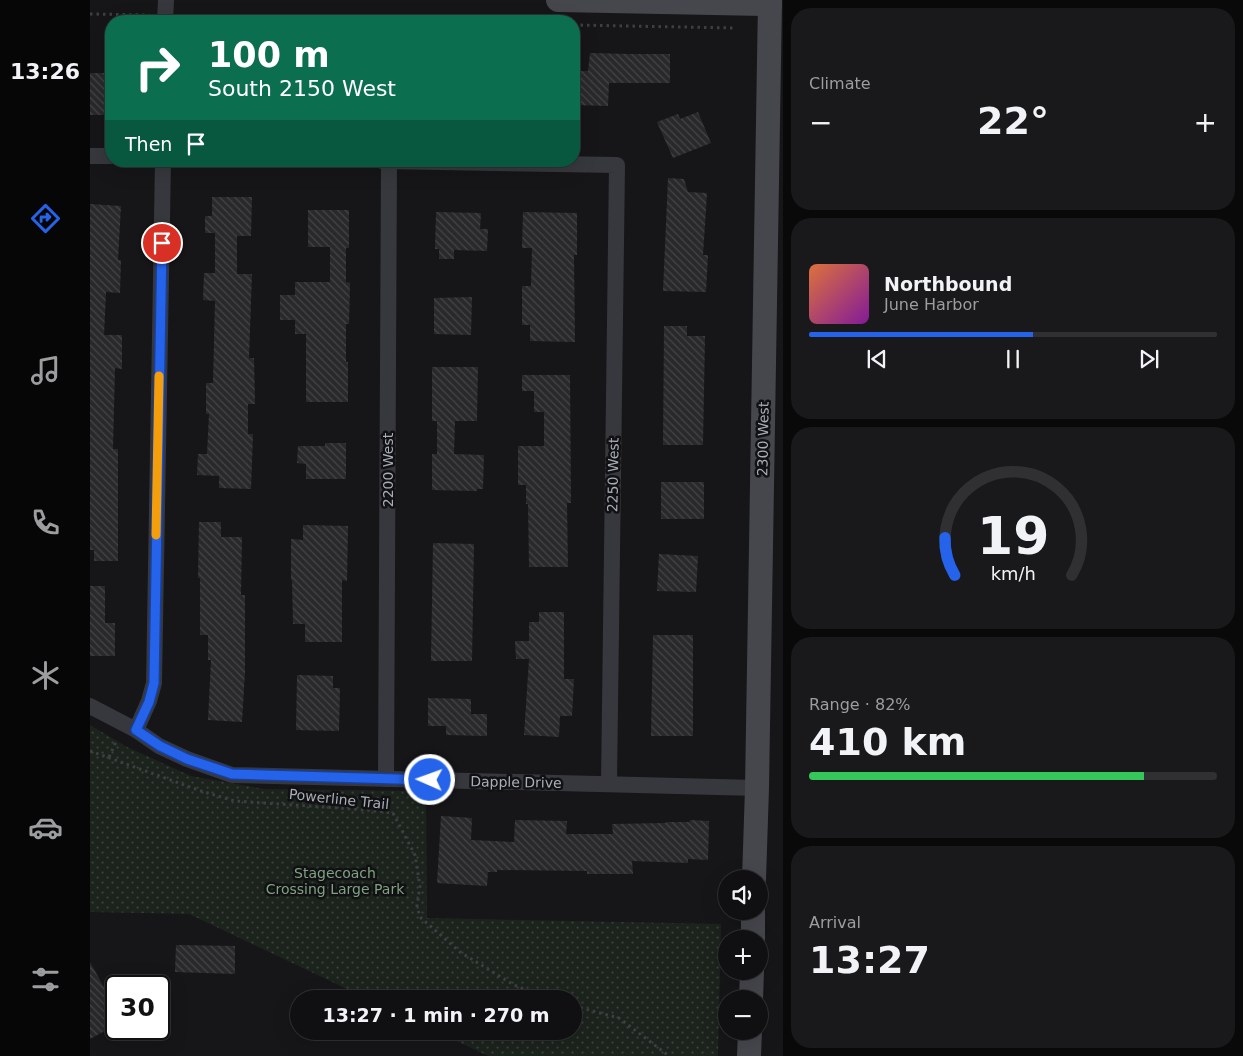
<!DOCTYPE html>
<html lang="en">
<head>
<meta charset="utf-8">
<style>
  :root { --surface:#101012; --page:#19191b; --text:#f1f3f6; --muted:#9c9d9f; --line:#303032; --accent:#2563eb }
  body { margin:0; font-family:"DejaVu Sans",sans-serif; background:var(--page); color:var(--text); height:100vh; display:flex; flex-direction:column; font-size:19px; white-space:nowrap }
  * { box-sizing:border-box; margin:0 }
  p { font-size:16px; color:var(--muted) }
  .icon { flex:none; width:28px; height:28px; fill:none; stroke:currentColor; stroke-width:2; stroke-linecap:round; stroke-linejoin:round }
  .map { position:relative; flex:1; overflow:hidden }
  .details { display:flex; flex-direction:column; gap:8px; padding:8px; background:#09090a; width:460px }
  .details>* { flex:none }
  .top-card { position:absolute; left:15px; top:15px; width:475px; height:152px; border-radius:20px; box-shadow:0 5px 20px #0002,0 0 0 1px var(--line); background:#0b6e4f; color:#fff; overflow:hidden }
  .fabs { position:absolute; left:628px; top:870px; display:grid; gap:10px }
  .fabs a { display:grid; place-items:center; width:50px; height:50px; border-radius:50%; background:var(--surface); box-shadow:0 5px 20px #0002,0 0 0 1px var(--line); font-size:25px }
  .speed { position:absolute; left:15px; top:975px; display:flex; gap:10px; font-size:25px; font-weight:700; text-align:center }
  .speed>* { display:grid; place-content:center; width:65px; height:65px; border-radius:50%; background:var(--surface); box-shadow:0 5px 20px #0002,0 0 0 1px var(--line); line-height:1 }
  .speed .limit { border:2px solid #111; border-radius:8px; background:#fff; color:#111 }
  .pin { position:absolute; display:grid; place-items:center; width:42px; height:42px; color:#fff; margin:-21px; border:2px solid #fff; border-radius:50%; box-shadow:0 1px 5px #0007 }
  .me { position:absolute; width:55px; margin:-28px; rotate:272deg; stroke-linejoin:round; filter:drop-shadow(0 0 4px #0008) }
  .turn { display:flex; align-items:center; gap:18px; height:105px; padding:0 20px; font-size:22px }
  .turn .icon { width:65px; height:65px; stroke-width:2.5 }
  .turn b { display:block; font-size:35px; line-height:42px }
  .then { display:flex; align-items:center; height:48px; padding:0 20px; background:#0003; gap:10px; font-size:19px }
  .big { font-size:38px; font-weight:700; line-height:1.1 }
  .details .tile { flex:1; display:flex; flex-direction:column; justify-content:center; gap:8px; min-width:0; padding:0 18px; border-radius:20px; background:var(--page) }
  .details .dial { align-items:center; gap:0 }
  .dial svg { height:130px; overflow:visible; fill:none; stroke:var(--line); stroke-width:7; stroke-linecap:round; text-anchor:middle }
  .dial text { fill:var(--text); stroke:none }
  .song { display:flex; align-items:center; gap:15px }
  .cover { width:60px; height:60px; border-radius:8px; background:linear-gradient(135deg,hsl(20 70% 55%),hsl(290 70% 35%)) }
  .played { height:5px; border-radius:2px; background:linear-gradient(90deg,var(--accent) 55%,var(--line) 55%) }
  .keys { display:flex; justify-content:space-around; direction:ltr }
  .heat { display:flex; justify-content:space-between; align-items:center; font-size:28px; direction:ltr }
  .charge { height:8px; border-radius:4px; background:linear-gradient(90deg,#34c759 82%,var(--line) 0) }
  .trip { position:absolute; left:200px; top:990px; width:292px; height:50px; border-radius:25px; background:var(--surface); box-shadow:0 5px 20px #0002,0 0 0 1px var(--line); font-weight:700; line-height:50px; text-align:center }
  main { display:flex; flex:1; min-height:0 }
  .dock { display:flex; flex-direction:column; width:90px; justify-content:space-around; align-items:center; background:#060607; color:var(--muted) }
  .dock .icon { width:35px; height:35px }
  .dock .selected { color:var(--accent) }
  .dock b { font-size:22px; color:var(--text) }
  .map>svg:first-child { display:block }
  .park { fill:url(#park-dots) }
  .building { fill:url(#building-back-hatch) }
  .lines { fill:none; stroke-linecap:round; stroke-linejoin:round }
  .path { stroke:#3d3f44; stroke-width:3; stroke-dasharray:2.5 4; stroke-linecap:butt }
  .street { stroke:#37383d; stroke-width:16 }
  .secondary { stroke:#45474d; stroke-width:24 }
  .route-casing { stroke:#184099; stroke-width:12 }
  .route { stroke:#2563eb; stroke-width:9 }
  .slow { stroke:#f59e0b; stroke-width:9 }
  .labels { text-anchor:middle; stroke-width:5; stroke-linejoin:round; paint-order:stroke }
  .street-label { font-size:14px; fill:#a8adb8; stroke:#111113 }
  .park-label { font-size:14px; fill:#7fa381; stroke:#111113 }
</style>
</head>
<body>
<main>
<nav class="dock">
<b>13:26</b>
<svg class="icon selected" aria-label="directions" viewBox="0 0 24 24"><path d="M12 3l9 9-9 9-9-9zM9 14v-3h6M13 9l2 2-2 2"/></svg>
<svg class="icon" aria-label="music" viewBox="0 0 24 24"><path d="M9 18V5l10-2v13"/><circle cx="6" cy="18" r="3"/><circle cx="16" cy="16" r="3"/></svg>
<svg class="icon" aria-label="phone" viewBox="0 0 24 24"><path d="M5 4h4l2 5-3 2q2 4 5 5l2-3 5 2v4C11 20 4 13 5 4z"/></svg>
<svg class="icon" aria-label="climate" viewBox="0 0 24 24"><path d="M12 3v18M4 7l16 10M4 17L20 7"/></svg>
<svg class="icon" aria-label="car" viewBox="0 0 24 24"><path d="M5 17H2v-5l4-1 3-4h7l3 4 3 1v5h-3M9 17h6M6 11h13"/><circle cx="7" cy="17" r="2"/><circle cx="17" cy="17" r="2"/></svg>
<svg class="icon" aria-label="filters" viewBox="0 0 24 24"><path d="M4 7h16M4 17h16"/><circle cx="9" cy="7" r="2"/><circle cx="15" cy="17" r="2"/></svg>
</nav>
<div class="map">
<svg width="693" height="1056" viewBox="0 0 693 1056">
  <defs>
    <pattern id="park-dots" width="8" height="8" patternUnits="userSpaceOnUse" patternTransform="scale(1.25)"><rect width="8" height="8" fill="#1c231d"/><path d="M2 2h.1M6 6h.1" fill="none" stroke="#3a403c" stroke-width="1.8" stroke-linecap="round"/></pattern>
    <pattern id="building-back-hatch" width="6" height="6" patternUnits="userSpaceOnUse" patternTransform="scale(1.25)"><rect width="6" height="6" fill="#29292c"/><path d="M-1 5l2 2M0 0l6 6M5-1l2 2" fill="none" stroke="#454548"/></pattern>
  </defs>
  <rect width="100%" height="100%" fill="#161618"/>
  <!-- park -->
  <path class="park" d="M0 725 37 747 101 776 174 789 336 791 337 918 631 924 628 1056H398L346 1031H484V999H278L99 914 0 912Z"/>
  <!-- building -->
  <g class="building">
    <path d="M500 53 540 54H580V83H519L518 106 484 105V71H498Z"/>
    <rect x="0" y="73" width="21" height="42"/>
    <path d="M608 112 621 143 583 158 567 122 588 114 590 119Z"/>
    <path d="M578 178 594 179 598 192 617 193 613 255H618L616 292 573 291Z"/>
    <path d="M122 197H162L161 236H147V274H162L159 358H164L165 404H158V434H163L161 489 129 488V476L107 475 108 454H117L119 414H116V383H123L125 301 113 300 114 273H125V233H115V216H122Z"/>
    <path d="M0 204 31 206 28 260H31L30 293 16 292 14 335H32V369L25 368 23 449H28V561H4V550H0Z"/>
    <path d="M218 210H259V248H256V282L260 283 259 324H256V362H258V402H216V334H205V320H190V295H205V282H240V247H218Z"/>
    <path d="M346 212 391 213 390 229H398L397 251 364 250V259H349V249H345Z"/>
    <path d="M433 212 487 213V255H484L485 342 440 341V325H432V286H441L442 248H432Z"/>
    <path d="M382 297 381 335 344 334V298Z"/>
    <path d="M574 326H597V336H615L613 445H573Z"/>
    <path d="M342 367H388L387 421H365L364 454 394 455 393 489H387V491L342 490V454H347V421H342Z"/>
    <path d="M432 375H480L481 503H477L478 567H439L438 504H436V485H428V446H454V412H444V391H432Z"/>
    <path d="M235 443H256V479H216V464L207 463 208 446H235Z"/>
    <rect x="571" y="482" width="43" height="37"/>
    <path d="M109 522H131V537H152L151 595H155V672L152 722 118 720 121 660H118V635H110V578H108Z"/>
    <path d="M213 525 258 526 257 581 252 580V642H215V624H203L202 580H201V539L213 540Z"/>
    <path d="M343 543 384 544 382 661H341Z"/>
    <path d="M569 554 608 556 606 592 567 591Z"/>
    <path d="M0 586H15V623H25V656H0Z"/>
    <path d="M449 612H474V679H484L482 716H470L469 737 434 735 439 659H426L425 641H439V622H449Z"/>
    <path d="M563 635H603V736H561Z"/>
    <path d="M207 675 243 676V688H250L249 731 206 730Z"/>
    <path d="M338 698 381 699V714H397V736L356 735V726H338Z"/>
    <path d="M351 816 382 818 381 840 424 842 425 820 477 821 476 834H523L522 824 576 823V822H600V820L619 821 618 860 598 859V863L542 861 543 874H497V871L407 870V872H398L397 886 347 883Z"/>
    <path d="M86 945 145 946V974L85 972Z"/>
    <path d="M0 962 15 989 19 987 26 1000V1025L0 1039Z"/>
  </g>
  <g class="lines">
    <!-- path -->
    <g class="path">
      <path d="M0 14 59 15"/>
      <path d="M92 16 327 21"/>
      <path d="M484 25 644 28"/>
      <path d="M0 751 111 791 145 801 277 810 303 813 325 855 330 886 327 906 330 917 370 952 424 985 458 999"/>
      <path d="M19 757 26 742"/>
      <path d="M484 1006 529 1018 579 1056"/>
    </g>
    <!-- street -->
    <g class="street">
      <path d="M75 21 76 0"/>
      <path d="M0 156H21"/>
      <path d="M292 161 527 165 519 784"/>
      <path d="M0 706 46 730 69 746 97 759 142 775 667 788"/>
      <path d="M46 730 59 701 64 683 73 161"/>
      <path d="M296 779 299 161"/>
    </g>
    <!-- secondary -->
    <g class="secondary">
      <path d="M468 0 680 4"/>
      <path d="M664 879 667 788 680 0"/>
      <path d="M663 939V911"/>
      <path d="M661 999 662 971"/>
      <path d="M659 1056 660 1031"/>
    </g>
  </g>
  <g class="lines">
    <!-- route casing -->
    <g class="route-casing">
      <path id="route" d="M72 243 64 683 59 702 46 730 70 746 97 759 142 774 340 780"/>
    </g>
    <!-- route -->
    <use href="#route" class="route"/>
    <!-- slow -->
    <path class="slow" d="M66 535 69 376"/>
  </g>
  <g class="labels">
    <!-- street labels -->
    <g class="street-label">
      <text transform="translate(673 439) rotate(-89)" y="5">2300 West</text>
      <text transform="translate(298 470) rotate(-90)" y="5">2200 West</text>
      <text transform="translate(523 475) rotate(-89)" y="5">2250 West</text>
      <text transform="translate(426 782) rotate(1)" y="5">Dapple Drive</text>
      <text transform="translate(249 799) rotate(6)" y="5">Powerline Trail</text>
    </g>
    <!-- park labels -->
    <g class="park-label">
      <text x="245" y="878">Stagecoach<tspan x="245" dy="16">Crossing Large Park</tspan></text>
    </g>
  </g>
</svg>
<div class="fabs">
<a><svg class="icon" aria-label="sound" viewBox="0 0 24 24"><path d="M4 9h4l5-4v14l-5-4H4zM17 9q2 3 0 6"/></svg></a>
<a>+</a>
<a>−</a>
</div>
<div class="speed"><div class="limit">30</div></div>
<div class="pin" style="left:72px;top:243px;background:#d93025"><svg class="icon" aria-label="arrive" viewBox="0 0 24 24"><path d="M6 21V4h12l-3 4 3 4H6"/></svg></div>
<svg class="me" style="left:340px;top:780px" viewBox="-20 -20 40 40"><circle r="17" fill="#2563eb" stroke="#fff" stroke-width="3"/><path d="M0-11L8 9 0 5-8 9z" fill="#fff"/></svg>
<div class="trip">13:27 · 1 min · 270 m</div>
<div class="top-card">
<div class="turn"><svg class="icon" aria-label="right" viewBox="0 0 24 24"><path d="M7 20v-9h11M14 6l5 5-5 5"/></svg><div><b>100 m</b>South 2150 West</div></div>
<div class="then">Then<svg class="icon" aria-label="arrive" viewBox="0 0 24 24"><path d="M6 21V4h12l-3 4 3 4H6"/></svg></div>
</div>
</div>
<section class="details">
<div class="tile"><p>Climate</p>
<div class="heat"><a>−</a><b class="big">22°</b><a>+</a></div>
</div>
<div class="tile">
<div class="song"><i class="cover"></i><div><b>Northbound</b><p>June Harbor</p></div></div>
<div class="played"></div>
<div class="keys"><svg class="icon" aria-label="previous" viewBox="0 0 24 24"><path d="M18 5L8 12l10 7zM5 5v14"/></svg><svg class="icon" aria-label="pause" viewBox="0 0 24 24"><path d="M8 5v14M16 5v14"/></svg><svg class="icon" aria-label="next" viewBox="0 0 24 24"><path d="M6 5l10 7-10 7zM19 5v14"/></svg></div>
</div>
<div class="tile dial"><svg viewBox="0 0 100 80">
<path d="M14 69A42 42 0 1 1 86 69"/>
<path d="M14 69A42 42 0 0 1 8 46" stroke="#2563eb"/>
<text x="50" y="56" font-size="32" font-weight="700">19</text>
<text x="50" y="72" font-size="11">km/h</text>
</svg></div>
<div class="tile"><p>Range · 82%</p><b class="big">410 km</b><div class="charge"></div></div>
<div class="tile"><p>Arrival</p><b class="big">13:27</b></div>
</section>
</main>
</body>
</html>
